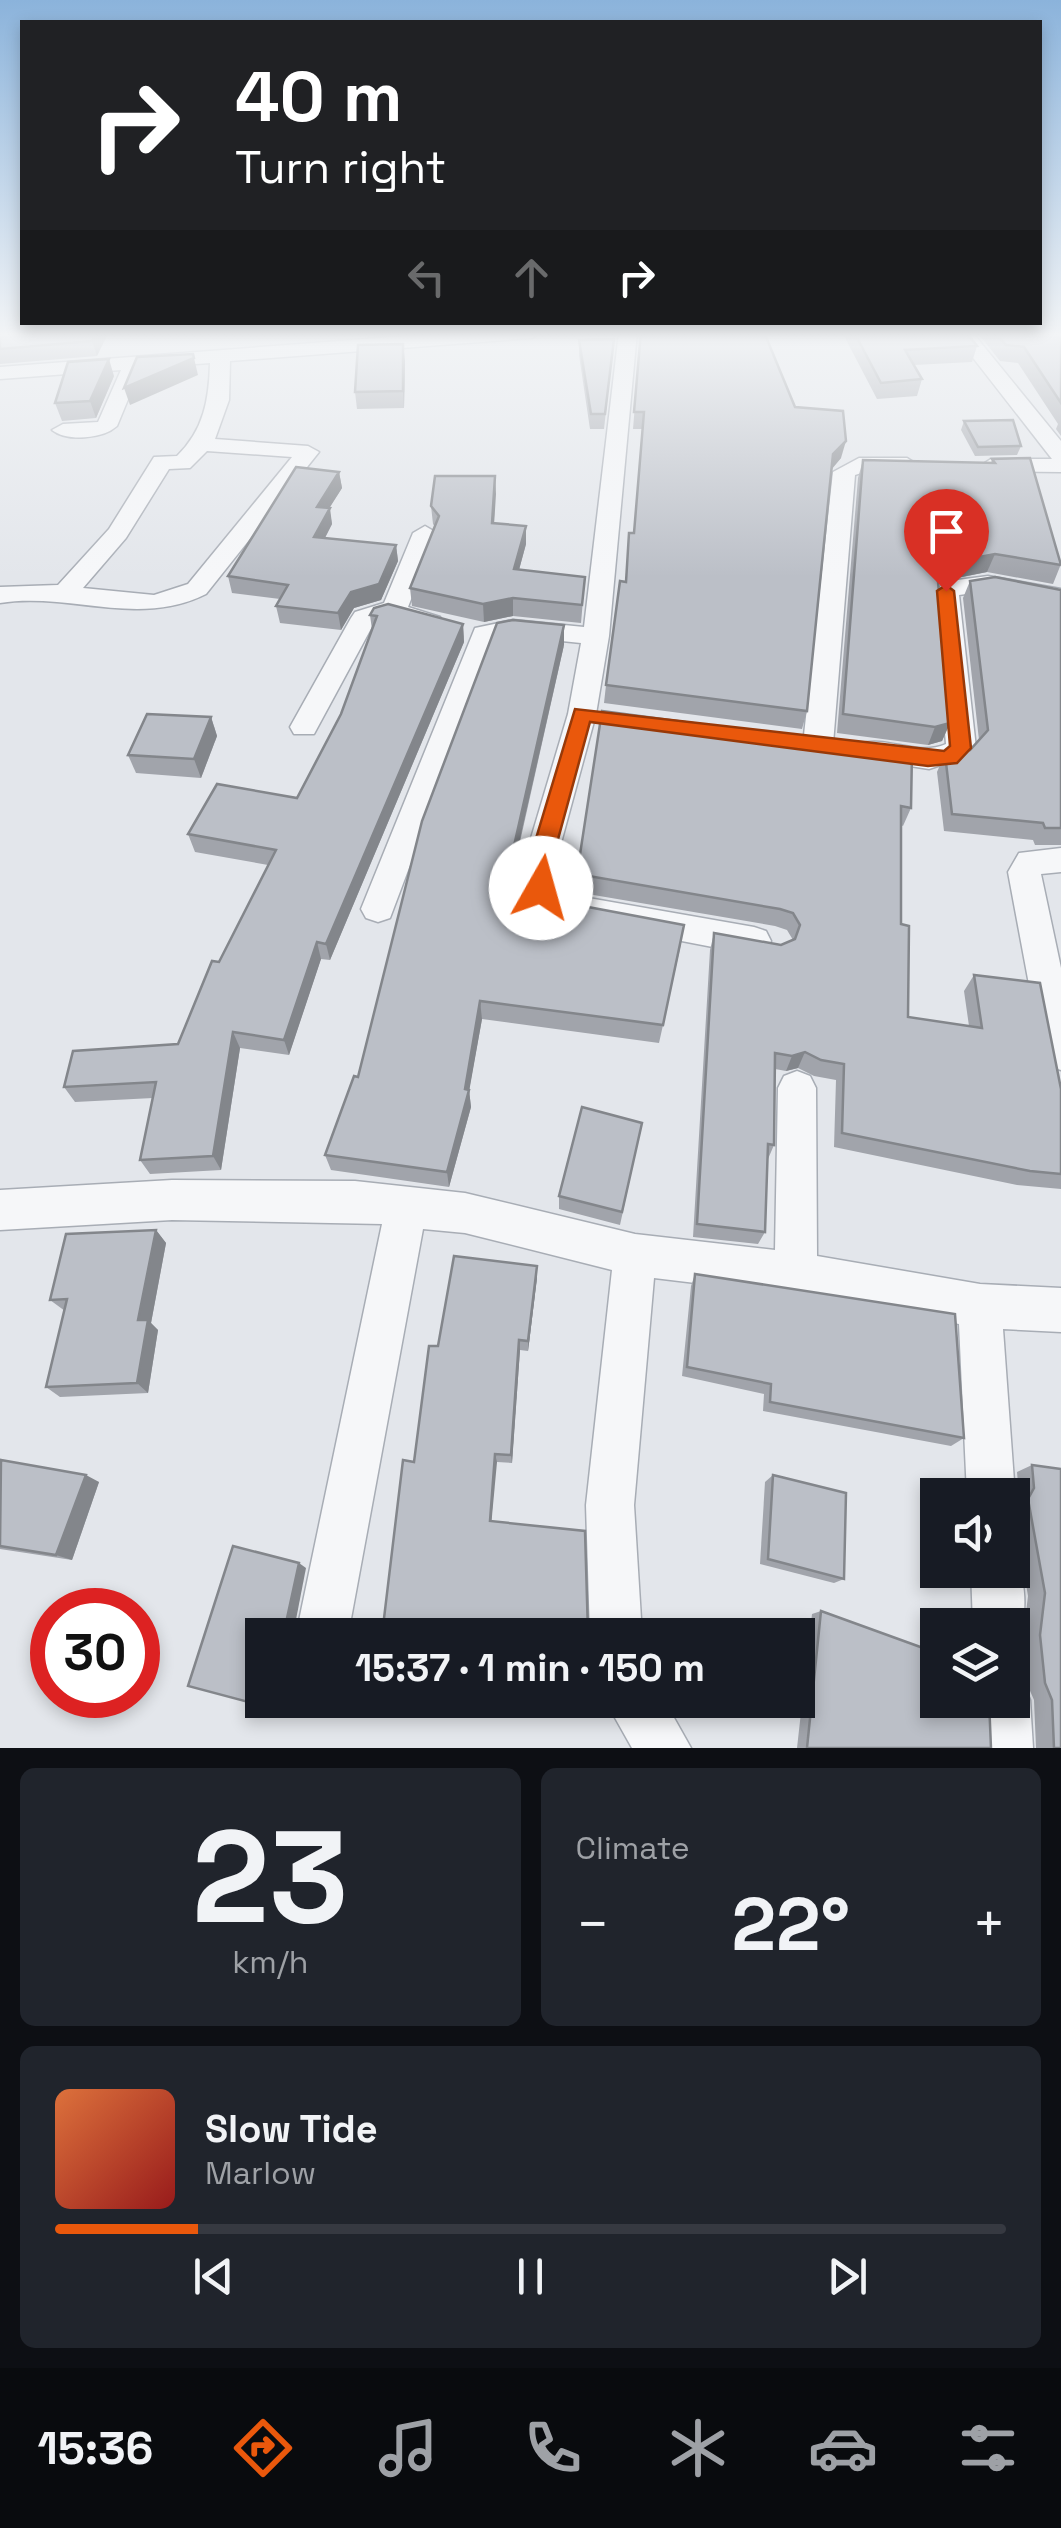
<!DOCTYPE html>
<html lang="en">
<head>
<meta charset="utf-8">
<style>
  :root { --surface:#171b24; --page:#20242c; --text:#f1f3f6; --muted:#9ea1a6; --line:#363941; --accent:#ea580c }
  body { margin:0; font-family:"Space Grotesk",sans-serif; background:var(--page); color:var(--text); height:100vh; display:flex; flex-direction:column; font-size:38px; white-space:nowrap }
  * { box-sizing:border-box; margin:0 }
  p { font-size:32px; color:var(--muted) }
  .icon { flex:none; width:55px; height:55px; fill:none; stroke:currentColor; stroke-width:2; stroke-linecap:round; stroke-linejoin:round }
  .map { position:relative; height:1748px; overflow:hidden }
  .drawer { display:flex; flex-direction:column; gap:20px; padding:20px; background:#0d0f14; flex:1 }
  .drawer>* { flex:none }
  .top-card { position:absolute; left:20px; top:20px; width:1022px; height:305px; border-radius:0px; box-shadow:0 5px 15px #0003; background:#202124; color:#fff; overflow:hidden }
  .fabs { position:absolute; left:920px; top:1478px; display:grid; gap:20px }
  .fabs a { display:grid; place-items:center; width:110px; height:110px; border-radius:0px; background:var(--surface); box-shadow:0 5px 15px #0003; font-size:50px }
  .speed { position:absolute; left:30px; top:1588px; display:flex; gap:20px; font-size:50px; font-weight:700; text-align:center }
  .speed>* { display:grid; place-content:center; width:130px; height:130px; border-radius:50%; background:var(--surface); box-shadow:0 5px 15px #0003; line-height:1 }
  .speed .limit { border:15px solid #d22; background:#fff; color:#111 }
  .pin { position:absolute; display:grid; place-items:center; width:85px; height:85px; color:#fff; margin:-102px -42px; border-radius:50% 50% 50% 0; rotate:-45deg; box-shadow:0 0 10px #0007 }
  .pin .icon { rotate:45deg }
  .me { position:absolute; width:110px; margin:-55px; rotate:7deg; stroke-linejoin:round; filter:drop-shadow(0 0 8px #0008) }
  .turn { display:flex; align-items:center; gap:35px; height:210px; padding:0 50px; font-size:45px }
  .turn .icon { width:130px; height:130px; stroke-width:2.5 }
  .turn b { display:block; font-size:70px; line-height:85px }
  .lanes { display:flex; align-items:center; height:95px; padding:0 50px; background:#0003; justify-content:center; gap:50px; direction:ltr }
  .lanes .off { opacity:.35 }
  .big { font-size:75px; font-weight:800; line-height:1.1 }
  .drawer .card { flex:1; display:flex; flex-direction:column; justify-content:center; gap:15px; min-width:0; padding:0 35px; border-radius:15px; background:var(--page) }
  .drawer .dial { align-items:center; gap:0 }
  .dial b { font-size:130px; line-height:1 }
  .song { display:flex; align-items:center; gap:30px }
  .cover { width:120px; height:120px; border-radius:15px; background:linear-gradient(135deg,hsl(20 70% 55%),hsl(0 70% 35%)) }
  .played { height:10px; border-radius:5px; background:linear-gradient(90deg,var(--accent) 15%,var(--line) 15%) }
  .keys { display:flex; justify-content:space-around; direction:ltr }
  .heat { display:flex; justify-content:space-between; align-items:center; font-size:55px; direction:ltr }
  .drawer .tiles { flex:1; display:grid; gap:20px; grid-template-columns:1fr 1fr }
  .card:last-child { grid-column:span 2 }
  .trip { position:absolute; left:245px; top:1618px; width:570px; height:100px; border-radius:0px; background:var(--surface); box-shadow:0 5px 15px #0003; font-weight:800; line-height:100px; text-align:center }
  .dock { display:flex; height:160px; justify-content:space-around; align-items:center; background:#090b0e; color:var(--muted) }
  .dock .icon { width:70px; height:70px }
  .dock .on { color:var(--accent) }
  .dock b { font-size:45px; color:var(--text) }
  .map>svg:first-child { display:block }
  .lines { fill:none; stroke-linecap:round; stroke-linejoin:round }
  .street-casing { stroke:#a8adb5; stroke-width:3 }
  .street { fill:#f6f7f9; fill-rule:evenodd }
  .wall { fill:#a1a4ab }
  .shaded-wall { fill:#83868b }
  .building { fill:#bbbfc7; stroke:#83868b; stroke-width:2.5 }
  .route { fill:#ea580c; stroke:#983908; stroke-width:2.5 }
</style>
</head>
<body>
<div class="map">
<svg width="1061" height="1748" viewBox="0 0 1061 1748">
  <rect width="100%" height="100%" fill="#e3e6eb"/>
  <g class="lines">
    <!-- street casing -->
    <g class="street-casing">
      <g id="street">
        <path d="M458 332H541L532 338 230 361 229 400 215 439 308 446 319 452 206 594C139 628 70 592 0 603V587L58 585 109 529 154 457 177 456C204 430 209 399 210 363L141 368 117 426C103 439 67 442 52 430L63 424 98 422 121 370 0 379V367ZM207 451 292 457 188 584 154 595 83 588 126 538 169 469 190 468Z"/>
        <path d="M619 332H637L609 636 596 714 555 865 560 893 754 927 766 931 771 941 766 951 754 955 537 913 525 888 523 865 568 714 581 643 513 636 495 640 390 918 378 922 366 918 361 909 475 628 513 620 584 627Z"/>
        <path d="M953 332H972L1061 441V472L983 471 980 466 991 459H1052Z"/>
        <path d="M859 458H907L918 465C901 479 875 467 855 475L833 744 828 751H808L803 744 833 472Z"/>
        <path d="M425 526 437 533 408 607 440 617 444 623 431 631 390 618 374 623 314 734H294L290 727 351 618 355 612 384 603 413 533Z"/>
        <path d="M988 576 1061 589V605L988 591 959 595 976 748 971 755 929 769 859 758 854 751 859 744C887 735 917 757 946 744L933 591 950 581Z"/>
        <path d="M1061 848V872L1041 874 1061 968V1070L1048 1066 1042 1054 1008 872 1019 853Z"/>
        <path d="M797 1071 810 1076 816 1088 817 1256 980 1284 1061 1288V1332L1003 1329 1015 1495 1012 1502V1495H967L959 1324 796 1295 654 1278 634 1505 642 1635H590L586 1505 612 1270 465 1233 423 1229 348 1635H296L382 1224 172 1220 0 1230V1190L172 1180 355 1181 465 1193 635 1234 775 1250 778 1088 784 1076Z"/>
        <path d="M1012 1552C1027 1577 1028 1616 1017 1643L1012 1645V1625H973L971 1570H1012Z"/>
        <path d="M1012 1677 1022 1681 1030 1700 1033 1748H979L976 1700H1012Z"/>
        <path d="M605 1700H664L691 1748H632Z"/>
      </g>
    </g>
    <!-- street -->
    <use href="#street" class="street"/>
  </g>
  <!-- wall -->
  <g class="wall">
    <path d="M0 332H97V356L0 364Z"/>
    <path d="M641 332 795 407 841 458 832 469 807 711 802 729 604 703 606 685 634 533 642 429H633Z"/>
    <path d="M842 332H966L977 346 972 362 914 365 922 379 917 396 877 399Z"/>
    <path d="M977 332H1061V436L1056 429 1058 424 1018 363 1000 361Z"/>
    <path d="M614 339 604 429H590L579 355V340Z"/>
    <path d="M405 361 404 408 357 409 355 392Z"/>
    <path d="M114 376 96 418 62 421 55 403Z"/>
    <path d="M964 421 1021 446 1017 455 975 456 961 430Z"/>
    <path d="M992 459 1061 564 1053 584 987 572 938 582 950 723 942 741 928 745 837 733 858 478 863 460 991 463Z"/>
    <path d="M339 472 342 488 329 508 332 524 325 538 396 545 398 561 381 600 354 608 341 630 280 623 276 606 280 599 232 593 228 576Z"/>
    <path d="M495 476 494 523 526 544 519 570 585 577 581 623 513 616 484 622 412 606 410 588 435 527 433 524 431 506Z"/>
    <path d="M970 581 1061 590V845H1035L1033 840 944 831 937 772 945 754 970 750 979 740 963 598Z"/>
    <path d="M370 615 463 624 464 642 330 960 321 959 289 1055 240 1048 221 1170 150 1174 140 1160 153 1098 75 1102 64 1087 178 1044 268 865 195 852 188 834 297 798 341 714 372 630Z"/>
    <path d="M564 645 507 900 681 944 659 1043 482 1019 469 1090 471 1107 449 1187 331 1170 325 1155 358 1077Z"/>
    <path d="M602 711 911 808 903 826 901 825V924L908 1017 969 1026 964 991 974 975 1061 1089V1189L1017 1185 834 1147 836 1080 814 1076 798 1068 786 1071 775 1069 774 1145 768 1159 765 1232 758 1244 693 1237 710 950 714 933 781 945 793 940 787 930 775 926 576 892 577 874Z"/>
    <path d="M211 717 217 736 201 778 136 773 128 755Z"/>
    <path d="M642 1123 620 1225 559 1209V1196Z"/>
    <path d="M156 1230 166 1243 151 1323 158 1330 148 1393 60 1397 46 1387 65 1311 50 1300Z"/>
    <path d="M695 1274 964 1438 951 1446 763 1411 764 1394 682 1376 691 1286Z"/>
    <path d="M537 1278 528 1351 520 1350 512 1463 497 1462 382 1635 414 1462 438 1346Z"/>
    <path d="M0 1462 99 1482 72 1560 0 1549Z"/>
    <path d="M1032 1465 1061 1748H1036L1034 1700 1027 1684 1023 1637 1028 1596 1013 1506 1019 1495 1017 1472Z"/>
    <path d="M773 1475 844 1579 834 1583 760 1564 765 1482Z"/>
    <path d="M821 1611 928 1650 938 1649 991 1748H797L812 1614Z"/>
  </g>
  <!-- shaded-wall -->
  <g class="shaded-wall">
    <path d="M97 332H109L97 356 92 341Z"/>
    <path d="M403 344 405 361 404 408 403 391Z"/>
    <path d="M194 358 198 375 130 405 124 388Z"/>
    <path d="M109 359 114 376 96 418 90 401Z"/>
    <path d="M846 441 841 458 829 472 833 454Z"/>
    <path d="M339 472 342 488 320 523 317 507Z"/>
    <path d="M495 476 496 494 493 541 492 523Z"/>
    <path d="M330 508 332 524 317 553 314 537Z"/>
    <path d="M526 526V544L514 588V569Z"/>
    <path d="M396 545 398 561 381 600 354 608 341 630 338 613 351 592Z"/>
    <path d="M995 554 987 572 936 582 937 570 943 564Z"/>
    <path d="M513 598V616L484 622 483 604Z"/>
    <path d="M463 624 464 642 330 960 326 944Z"/>
    <path d="M564 625V645L502 918V899Z"/>
    <path d="M211 717 217 736 201 778 194 759Z"/>
    <path d="M950 723 942 741 928 745 935 727Z"/>
    <path d="M317 942 321 959 289 1055 284 1040Z"/>
    <path d="M480 1001 482 1019 469 1092V1090L471 1107 449 1187 447 1172 465 1089Z"/>
    <path d="M233 1032 240 1048 221 1170 213 1156Z"/>
    <path d="M805 1052 798 1068 786 1071 792 1056Z"/>
    <path d="M156 1230 166 1243 151 1323 158 1330 148 1393 137 1383 138 1320Z"/>
    <path d="M537 1266V1278L528 1351V1341Z"/>
    <path d="M519 1340 520 1350 512 1463 511 1455Z"/>
    <path d="M495 1454 497 1462 491 1527 490 1521Z"/>
    <path d="M86 1475 99 1482 72 1560 56 1555Z"/>
    <path d="M299 1563 306 1568 293 1635H287L284 1632Z"/>
    <path d="M282 1700H290L288 1710H279Z"/>
  </g>
  <!-- building -->
  <g class="building">
    <path d="M0 332H97L92 341 0 349Z"/>
    <path d="M641 332H764L795 407 843 411 846 441 833 454 807 711 606 685 620 581 626 582 629 533H634L644 412H634Z"/>
    <path d="M854 332H966L977 346 905 350 922 379 881 383Z"/>
    <path d="M995 332H1061V403L1024 347 1006 345Z"/>
    <path d="M614 339 605 414H591L579 340Z"/>
    <path d="M403 344V391L355 392 358 345Z"/>
    <path d="M193 354 194 358 124 388 137 357Z"/>
    <path d="M109 359 90 401 55 403 68 362Z"/>
    <path d="M1013 420 1021 446 978 447 964 421Z"/>
    <path d="M1030 458 1061 565 995 554 943 564 937 570 950 723 935 727 843 714 863 460 995 463 992 459Z"/>
    <path d="M296 467 339 472 317 507 330 508 314 537 396 545 379 584 351 592 338 613 276 606 288 585 228 576Z"/>
    <path d="M435 476H495L492 523 526 526 514 569 585 577 582 605 513 598 483 604 410 588 439 516 431 506Z"/>
    <path d="M995 577 1061 590V828H1045L1043 823 952 814 945 754 970 750 988 730 970 581Z"/>
    <path d="M388 604 463 624 326 944 317 942 284 1040 233 1032 213 1156 140 1160 156 1082 64 1087 73 1051 178 1044 212 961 219 962 276 850 188 834 217 784 297 798 341 714 377 616 370 615 374 608Z"/>
    <path d="M513 620 564 625 502 899 571 908 572 904 684 925 663 1025 480 1001 465 1089 469 1090 447 1172 325 1155 354 1076 358 1077 422 821 497 623Z"/>
    <path d="M602 711 912 752 911 808 901 806V924L909 926 908 1017 982 1028 974 975 1040 983 1061 1089V1174L1030 1171 842 1133 844 1064 821 1060 805 1052 792 1056 775 1053 774 1145 768 1144 765 1232 697 1224 714 933 781 945 795 939 800 925 793 913 780 909 577 874Z"/>
    <path d="M147 714 211 717 194 759 128 755Z"/>
    <path d="M582 1107 642 1123 622 1212 559 1196Z"/>
    <path d="M156 1230 138 1320H148L137 1383 46 1387 67 1299 50 1300 66 1234Z"/>
    <path d="M454 1256 537 1266 528 1341 519 1340 511 1455 495 1454 490 1521 585 1531 588 1633 597 1635H382L403 1460 414 1462 429 1346H438Z"/>
    <path d="M695 1274 955 1314 964 1438 770 1402 771 1384 687 1367Z"/>
    <path d="M1 1460 86 1475 56 1555 0 1546Z"/>
    <path d="M1032 1465 1061 1469V1748H1054L1052 1700 1045 1683 1040 1635 1045 1593 1028 1499 1034 1488Z"/>
    <path d="M773 1475 846 1493 844 1579 768 1559Z"/>
    <path d="M233 1546 299 1563 284 1632 287 1635H262V1700H282L279 1710 188 1686Z"/>
    <path d="M821 1611 937 1653 938 1649V1700H989L991 1748H807Z"/>
    <path d="M1012 1673 1025 1677V1696H1012Z"/>
    <path d="M429 1700H477L476 1716 428 1710Z"/>
    <path d="M512 1700H600V1710Z"/>
  </g>
  <!-- sky -->
  <linearGradient id="sky" x2="0" y2="1"><stop stop-color="#8bb3db"/><stop offset="0.58" stop-color="#f2f4f6"/><stop offset="1" stop-color="#f2f4f6" stop-opacity="0"/></linearGradient>
  <rect width="1061" height="577" fill="url(#sky)"/>
  <!-- route -->
  <path class="route" d="M946 585 954 591 971 748 957 763 928 766 590 722 551 865 552 888 541 897 533 894 528 865 575 709 944 751 950 746 937 591Z"/>
</svg>
<div class="fabs">
<a><svg class="icon" aria-label="sound" viewBox="0 0 24 24"><path d="M4 9h4l5-4v14l-5-4H4zM17 9q2 3 0 6"/></svg></a>
<a><svg class="icon" aria-label="layers" viewBox="0 0 24 24"><path d="M12 4l9 5-9 5-9-5zM3 14l9 5 9-5"/></svg></a>
</div>
<div class="speed"><div class="limit">30</div></div>
<div class="pin" style="left:946px;top:591px;background:#d93025"><svg class="icon" aria-label="arrive" viewBox="0 0 24 24"><path d="M6 21V4h12l-3 4 3 4H6"/></svg></div>
<svg class="me" style="left:541px;top:888px" viewBox="-20 -20 40 40"><circle r="19" fill="#fff"/><path d="M0-13L10 11 0 6-10 11z" fill="#ea580c"/></svg>
<div class="trip">15:37 · 1 min · 150 m</div>
<div class="top-card">
<div class="turn"><svg class="icon" aria-label="right" viewBox="0 0 24 24"><path d="M7 20v-9h11M14 6l5 5-5 5"/></svg><div><b>40 m</b>Turn right</div></div>
<div class="lanes"><svg class="icon off" aria-label="left" viewBox="0 0 24 24"><path d="M17 20v-9H6M10 6l-5 5 5 5"/></svg><svg class="icon off" aria-label="ahead" viewBox="0 0 24 24"><path d="M12 20V5M6 11l6-6 6 6"/></svg><svg class="icon" aria-label="right" viewBox="0 0 24 24"><path d="M7 20v-9h11M14 6l5 5-5 5"/></svg></div>
</div>
</div>
<section class="drawer">
<div class="tiles">
<div class="card dial"><b>23</b><p>km/h</p></div>
<div class="card"><p>Climate</p>
<div class="heat"><a>−</a><b class="big">22°</b><a>+</a></div>
</div>
<div class="card">
<div class="song"><i class="cover"></i><div><b>Slow Tide</b><p>Marlow</p></div></div>
<div class="played"></div>
<div class="keys"><svg class="icon" aria-label="previous" viewBox="0 0 24 24"><path d="M18 5L8 12l10 7zM5 5v14"/></svg><svg class="icon" aria-label="pause" viewBox="0 0 24 24"><path d="M8 5v14M16 5v14"/></svg><svg class="icon" aria-label="next" viewBox="0 0 24 24"><path d="M6 5l10 7-10 7zM19 5v14"/></svg></div>
</div>
</div>
</section>
<nav class="dock">
<b>15:36</b>
<svg class="icon on" aria-label="directions" viewBox="0 0 24 24"><path d="M12 3l9 9-9 9-9-9zM9 14v-3h6M13 9l2 2-2 2"/></svg>
<svg class="icon" aria-label="music" viewBox="0 0 24 24"><path d="M9 18V5l10-2v13"/><circle cx="6" cy="18" r="3"/><circle cx="16" cy="16" r="3"/></svg>
<svg class="icon" aria-label="phone" viewBox="0 0 24 24"><path d="M5 4h4l2 5-3 2q2 4 5 5l2-3 5 2v4C11 20 4 13 5 4z"/></svg>
<svg class="icon" aria-label="climate" viewBox="0 0 24 24"><path d="M12 3v18M4 7l16 10M4 17L20 7"/></svg>
<svg class="icon" aria-label="car" viewBox="0 0 24 24"><path d="M5 17H2v-5l4-1 3-4h7l3 4 3 1v5h-3M9 17h6M6 11h13"/><circle cx="7" cy="17" r="2"/><circle cx="17" cy="17" r="2"/></svg>
<svg class="icon" aria-label="filters" viewBox="0 0 24 24"><path d="M4 7h16M4 17h16"/><circle cx="9" cy="7" r="2"/><circle cx="15" cy="17" r="2"/></svg>
</nav>
</body>
</html>
